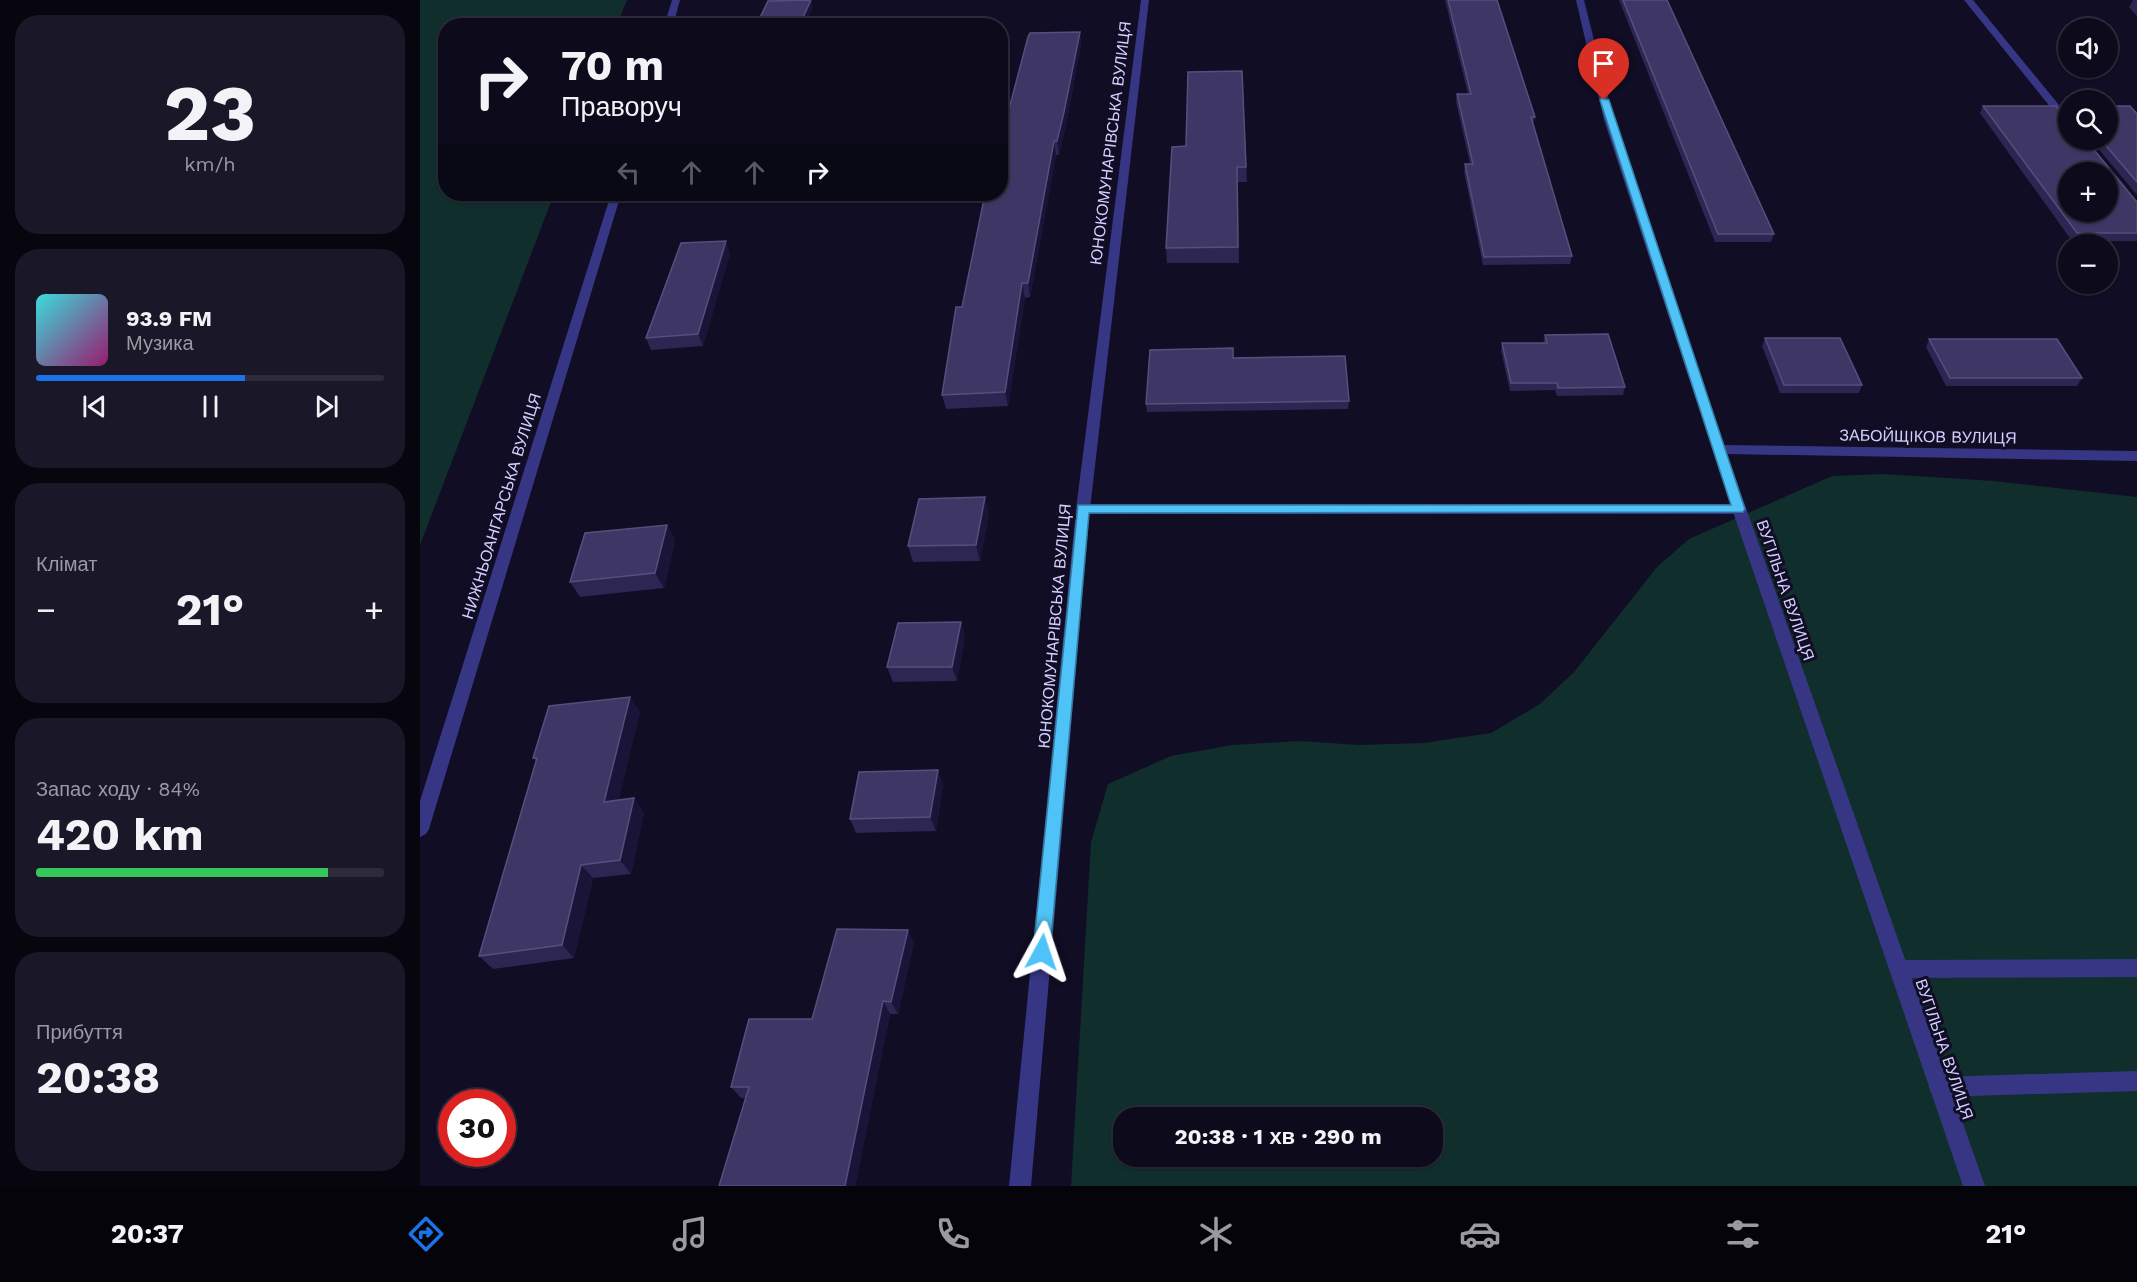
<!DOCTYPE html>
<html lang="uk">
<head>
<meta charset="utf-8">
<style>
  :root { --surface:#0c0a1b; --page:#1a1828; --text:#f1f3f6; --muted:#9a9aa3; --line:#2c2b3a; --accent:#1a73e8 }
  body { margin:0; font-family:"Work Sans",sans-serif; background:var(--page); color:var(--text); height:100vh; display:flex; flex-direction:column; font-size:22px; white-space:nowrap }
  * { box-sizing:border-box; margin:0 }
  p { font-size:20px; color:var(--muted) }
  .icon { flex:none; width:33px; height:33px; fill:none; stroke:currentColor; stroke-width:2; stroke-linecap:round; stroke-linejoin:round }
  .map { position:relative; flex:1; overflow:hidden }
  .panel { display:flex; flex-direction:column; gap:15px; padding:15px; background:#07060f; width:420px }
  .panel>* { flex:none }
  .banner { position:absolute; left:18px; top:18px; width:570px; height:183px; border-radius:24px; box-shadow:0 2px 4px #0004,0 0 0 2px var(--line); background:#0c0a1b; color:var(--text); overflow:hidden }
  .controls { position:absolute; left:1638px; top:18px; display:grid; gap:12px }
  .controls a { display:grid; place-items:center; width:60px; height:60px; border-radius:50%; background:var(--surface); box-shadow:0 2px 4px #0004,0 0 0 2px var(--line); font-size:30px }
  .speed { position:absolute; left:18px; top:1089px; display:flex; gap:12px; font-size:30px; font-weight:700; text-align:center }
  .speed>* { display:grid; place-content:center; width:78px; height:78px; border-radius:50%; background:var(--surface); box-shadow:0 2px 4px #0004,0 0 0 2px var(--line); line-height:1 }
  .speed .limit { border:9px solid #d22; background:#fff; color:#111 }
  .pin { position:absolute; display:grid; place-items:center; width:51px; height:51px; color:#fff; margin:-62px -26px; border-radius:50% 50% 50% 0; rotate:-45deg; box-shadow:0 0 6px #0007 }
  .pin .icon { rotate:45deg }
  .me { position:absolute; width:66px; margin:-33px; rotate:5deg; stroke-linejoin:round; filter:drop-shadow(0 0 4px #0008) }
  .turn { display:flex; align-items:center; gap:21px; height:126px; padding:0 24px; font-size:27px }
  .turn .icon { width:78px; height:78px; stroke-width:2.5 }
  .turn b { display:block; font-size:42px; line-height:51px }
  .lanes { display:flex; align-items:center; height:57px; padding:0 24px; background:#0003; justify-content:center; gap:30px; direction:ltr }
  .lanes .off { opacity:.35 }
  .big { font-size:45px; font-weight:700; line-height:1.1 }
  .panel .tile { flex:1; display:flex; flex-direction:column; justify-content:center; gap:9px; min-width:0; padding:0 21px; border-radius:24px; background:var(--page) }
  .panel .dial { align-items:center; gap:0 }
  .dial b { font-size:78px; line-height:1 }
  .song { display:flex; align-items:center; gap:18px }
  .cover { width:72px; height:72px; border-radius:9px; background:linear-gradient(135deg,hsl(180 70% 55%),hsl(320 70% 35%)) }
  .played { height:6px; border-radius:3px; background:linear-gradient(90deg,var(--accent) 60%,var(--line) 60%) }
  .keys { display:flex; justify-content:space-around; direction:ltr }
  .heat { display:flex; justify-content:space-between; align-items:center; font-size:33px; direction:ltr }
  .charge { height:9px; border-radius:4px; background:linear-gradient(90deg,#34c759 84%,var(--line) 0) }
  .trip { position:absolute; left:693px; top:1107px; width:330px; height:60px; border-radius:24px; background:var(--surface); box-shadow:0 2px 4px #0004,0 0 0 2px var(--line); font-weight:700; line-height:60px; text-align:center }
  .tab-bar { display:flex; height:96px; justify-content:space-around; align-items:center; background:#05040b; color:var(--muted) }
  .tab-bar .icon { width:42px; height:42px }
  .tab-bar .on { color:var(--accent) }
  .tab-bar b { font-size:27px; color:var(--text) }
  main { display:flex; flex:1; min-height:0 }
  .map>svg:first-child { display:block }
  .green { fill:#102e2c; fill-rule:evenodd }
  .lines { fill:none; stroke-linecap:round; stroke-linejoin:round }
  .service { fill:#363685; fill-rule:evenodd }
  .minor { fill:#363685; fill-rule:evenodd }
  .tertiary { fill:#363685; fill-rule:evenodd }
  .wall { fill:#2d2552 }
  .shaded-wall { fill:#1a1438 }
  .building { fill:#3e3765; stroke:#564f7d; stroke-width:1.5; fill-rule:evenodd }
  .route { fill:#4fc3f7; stroke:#337fa1; stroke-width:1.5 }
  .labels { text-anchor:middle; stroke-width:6; stroke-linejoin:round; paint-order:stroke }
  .street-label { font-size:16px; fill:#d3d0ff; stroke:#100d24 }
</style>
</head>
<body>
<main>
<section class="panel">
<div class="tile dial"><b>23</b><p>km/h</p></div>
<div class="tile">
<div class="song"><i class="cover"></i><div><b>93.9 FM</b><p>Музика</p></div></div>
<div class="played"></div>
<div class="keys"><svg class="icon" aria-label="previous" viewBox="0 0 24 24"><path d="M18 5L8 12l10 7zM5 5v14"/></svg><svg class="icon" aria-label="pause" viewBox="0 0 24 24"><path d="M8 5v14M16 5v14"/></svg><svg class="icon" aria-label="next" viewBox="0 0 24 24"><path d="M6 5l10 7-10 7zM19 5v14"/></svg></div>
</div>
<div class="tile"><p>Клімат</p>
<div class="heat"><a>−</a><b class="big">21°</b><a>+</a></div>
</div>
<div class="tile"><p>Запас ходу · 84%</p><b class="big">420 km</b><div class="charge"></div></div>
<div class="tile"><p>Прибуття</p><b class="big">20:38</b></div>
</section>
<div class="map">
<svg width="1717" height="1186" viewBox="0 0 1717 1186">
  <rect width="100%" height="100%" fill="#100d24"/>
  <!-- green -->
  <g class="green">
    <path d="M0 0H207L197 25 26 26V194H134L0 545Z"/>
    <path d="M1464 474 1574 481 1717 497V1186H651L671 842 688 784 751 756 812 745 879 741 939 745 1003 743 1071 733 1120 704 1154 672 1237 567 1269 539 1412 476ZM704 1118H1012V1156H704Z"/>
  </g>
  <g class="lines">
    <!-- service -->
    <g class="service">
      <path d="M663 504H1319L1326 509 1319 514H663L656 509Z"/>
      <path d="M1717 959V977L1479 978 1472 975 1470 969 1472 963 1479 960Z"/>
      <path d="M1717 1071V1091L1519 1097 1512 1094 1509 1087 1512 1080 1519 1077Z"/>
    </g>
    <!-- minor -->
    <g class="minor">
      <path d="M721 0H729L670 509 611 1186H589L656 509Z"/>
      <path d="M1156 0H1164L1194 120 1304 445 1717 451V461L1307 454 1565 1186H1543L1312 509 1184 120Z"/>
      <path d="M1544 0H1553L1648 116V125L1644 124Z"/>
    </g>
    <!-- tertiary -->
    <g class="tertiary">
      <path d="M252 0H260L253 26H244Z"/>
      <path d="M191 194H201L9 829 6 834 0 837V801Z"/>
    </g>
  </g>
  <!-- wall -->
  <g class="wall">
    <path d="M1025 0H1077L1115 117 1113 124 1152 256 1150 264 1063 265 1044 172 1045 164H1050L1036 102 1037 94H1048Z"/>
    <path d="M1199 0H1247L1354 234 1351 242H1295Z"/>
    <path d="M1713 0H1717V16L1709 7Z"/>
    <path d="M660 32 661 45 646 125 639 155H636L610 297 605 298 588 406 526 409 522 395 542 307Z"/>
    <path d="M822 71 827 182H818L819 263H747L746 248 766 146Z"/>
    <path d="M1563 106 1717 201V241H1652L1560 113Z"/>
    <path d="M1717 114V195L1671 140H1688Z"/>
    <path d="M310 253 283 346 231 350 226 338Z"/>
    <path d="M1125 335 1205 387 1203 395 1137 396 1135 390 1090 391 1081 351 1082 343H1123Z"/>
    <path d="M1345 338 1442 385 1439 393H1360L1342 346Z"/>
    <path d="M1509 339 1662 378 1657 386H1526L1506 347Z"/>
    <path d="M814 358 929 401 928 409 727 412 726 404Z"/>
    <path d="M569 513 560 561 493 562 488 546Z"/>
    <path d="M247 525 255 540 244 588 160 597 150 582Z"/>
    <path d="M541 622 545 637 537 681 473 682 467 667Z"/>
    <path d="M220 712 198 800 224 812 211 874 173 878 154 958 73 969 59 956 116 761 113 758Z"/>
    <path d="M523 784 516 831 436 833 430 819Z"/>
    <path d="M494 942 478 1014H470L435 1186H299L326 1098H321L311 1087 392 1019Z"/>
  </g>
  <!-- shaded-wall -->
  <g class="shaded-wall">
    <path d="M391 0 393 7 385 26 380 24Z"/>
    <path d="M660 32 661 45 646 125 639 155 637 141Z"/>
    <path d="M634 141 636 155 610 297 608 283Z"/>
    <path d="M306 241 310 253 283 346 278 334Z"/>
    <path d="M602 283 605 298 588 406 585 392Z"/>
    <path d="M565 497 569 513 560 561 556 545Z"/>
    <path d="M247 525 255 540 244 588 235 573Z"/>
    <path d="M541 622 545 637 537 681 532 667Z"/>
    <path d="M210 697 220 712 195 816 184 802Z"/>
    <path d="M518 770 523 784 516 831 510 817Z"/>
    <path d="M214 798 224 812 211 874 200 860Z"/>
    <path d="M161 865 173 878 154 958 142 945Z"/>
    <path d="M488 930 494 942 478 1014 471 1002Z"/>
    <path d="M463 1001 470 1014 435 1186H425Z"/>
  </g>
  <!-- building -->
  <g class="building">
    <path d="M391 0 380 24 441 23 440 26H336L348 1Z"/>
    <path d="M1028 0H1077L1115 117H1111L1152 256 1064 257 1045 164H1053L1037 94H1051Z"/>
    <path d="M1203 0H1247L1354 234H1298Z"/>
    <path d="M660 32 644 112 637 141H634L608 283H602L585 392 522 395 536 307H542L565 194H580V143L608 37 610 33Z"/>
    <path d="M822 71 826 167H817L818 247 746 248 752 147 766 146 768 72Z"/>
    <path d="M1563 106H1636L1646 118 1648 119V140H1666L1716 201H1717V233H1657ZM1648 172H1688V212H1648Z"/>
    <path d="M1688 106H1710L1717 114V182L1681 140H1688Z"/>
    <path d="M306 241 278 334 226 338 261 243Z"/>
    <path d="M1188 334 1205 387 1138 388 1137 383H1091L1082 343H1127L1125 335Z"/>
    <path d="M1345 338H1420L1442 385H1364Z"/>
    <path d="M1509 339H1637L1662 378H1530Z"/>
    <path d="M813 348V358L925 356 929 401 726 404 730 350Z"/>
    <path d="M565 497 556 545 488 546 499 499Z"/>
    <path d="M247 525 235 573 150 582 165 533Z"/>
    <path d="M541 622 532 667H467L478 623Z"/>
    <path d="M210 697 184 802 214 798 200 860 161 865 142 945 59 956 117 758H113L129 706Z"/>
    <path d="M518 770 510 817 430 819 439 772Z"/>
    <path d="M417 929 488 930 471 1002 463 1001 425 1186H299L329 1087H311L329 1019H392Z"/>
  </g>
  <!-- route -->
  <path class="route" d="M1181 98 1189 100 1325 509 1323 512 669 513 630 952 628 958 622 960 616 958 613 952 658 505H1311L1180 100Z"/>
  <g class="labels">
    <!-- street labels -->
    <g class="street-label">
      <text transform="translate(690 143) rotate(-83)" y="6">ЮНОКОМУНАРІВСЬКА ВУЛИЦЯ</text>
      <text transform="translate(1508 436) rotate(1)" y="6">ЗАБОЙЩIКОВ ВУЛИЦЯ</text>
      <text transform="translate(81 506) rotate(-73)" y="6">НИЖНЬОАНГАРСЬКА ВУЛИЦЯ</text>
      <text transform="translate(1366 590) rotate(71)" y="6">ВУГІЛЬНА ВУЛИЦЯ</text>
      <text transform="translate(634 626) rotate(-85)" y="6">ЮНОКОМУНАРІВСЬКА ВУЛИЦЯ</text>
      <text transform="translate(1525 1049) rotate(71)" y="6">ВУГІЛЬНА ВУЛИЦЯ</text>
    </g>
  </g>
</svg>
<div class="controls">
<a><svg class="icon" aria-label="sound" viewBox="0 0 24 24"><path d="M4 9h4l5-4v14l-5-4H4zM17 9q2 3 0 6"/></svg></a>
<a><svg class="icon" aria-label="search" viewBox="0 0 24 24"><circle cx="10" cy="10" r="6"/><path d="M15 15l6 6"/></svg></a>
<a>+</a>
<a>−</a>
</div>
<div class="speed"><div class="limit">30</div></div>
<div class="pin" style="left:1184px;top:100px;background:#d93025"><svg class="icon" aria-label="arrive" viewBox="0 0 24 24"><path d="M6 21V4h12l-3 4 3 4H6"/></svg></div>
<svg class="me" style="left:622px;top:952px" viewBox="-20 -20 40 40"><path d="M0-17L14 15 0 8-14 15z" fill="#4fc3f7" stroke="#fff" stroke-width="4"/></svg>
<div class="trip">20:38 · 1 хв · 290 m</div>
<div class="banner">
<div class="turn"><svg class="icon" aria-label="right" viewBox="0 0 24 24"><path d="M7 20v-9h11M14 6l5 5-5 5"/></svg><div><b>70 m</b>Праворуч</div></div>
<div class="lanes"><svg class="icon off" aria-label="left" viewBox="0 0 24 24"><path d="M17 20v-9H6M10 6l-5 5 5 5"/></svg><svg class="icon off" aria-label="ahead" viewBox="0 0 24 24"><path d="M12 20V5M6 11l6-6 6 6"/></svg><svg class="icon off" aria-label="ahead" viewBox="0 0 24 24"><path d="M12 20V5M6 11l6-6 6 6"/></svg><svg class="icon" aria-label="right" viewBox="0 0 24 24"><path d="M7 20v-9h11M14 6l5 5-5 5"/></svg></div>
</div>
</div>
</main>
<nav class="tab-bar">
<b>20:37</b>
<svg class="icon on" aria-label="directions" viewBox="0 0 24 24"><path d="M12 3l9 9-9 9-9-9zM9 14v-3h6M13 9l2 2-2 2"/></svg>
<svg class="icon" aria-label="music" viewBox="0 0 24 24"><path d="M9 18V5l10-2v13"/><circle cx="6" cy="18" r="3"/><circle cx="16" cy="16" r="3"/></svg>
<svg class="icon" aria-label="phone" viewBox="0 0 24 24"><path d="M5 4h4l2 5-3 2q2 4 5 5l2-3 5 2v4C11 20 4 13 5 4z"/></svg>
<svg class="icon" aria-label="climate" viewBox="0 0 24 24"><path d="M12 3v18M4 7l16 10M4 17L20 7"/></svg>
<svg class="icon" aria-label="car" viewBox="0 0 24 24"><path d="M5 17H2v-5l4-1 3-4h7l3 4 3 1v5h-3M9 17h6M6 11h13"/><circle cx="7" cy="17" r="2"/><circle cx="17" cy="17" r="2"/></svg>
<svg class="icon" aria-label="filters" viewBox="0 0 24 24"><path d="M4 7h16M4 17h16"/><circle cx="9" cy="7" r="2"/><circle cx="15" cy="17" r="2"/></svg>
<b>21°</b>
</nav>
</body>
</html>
